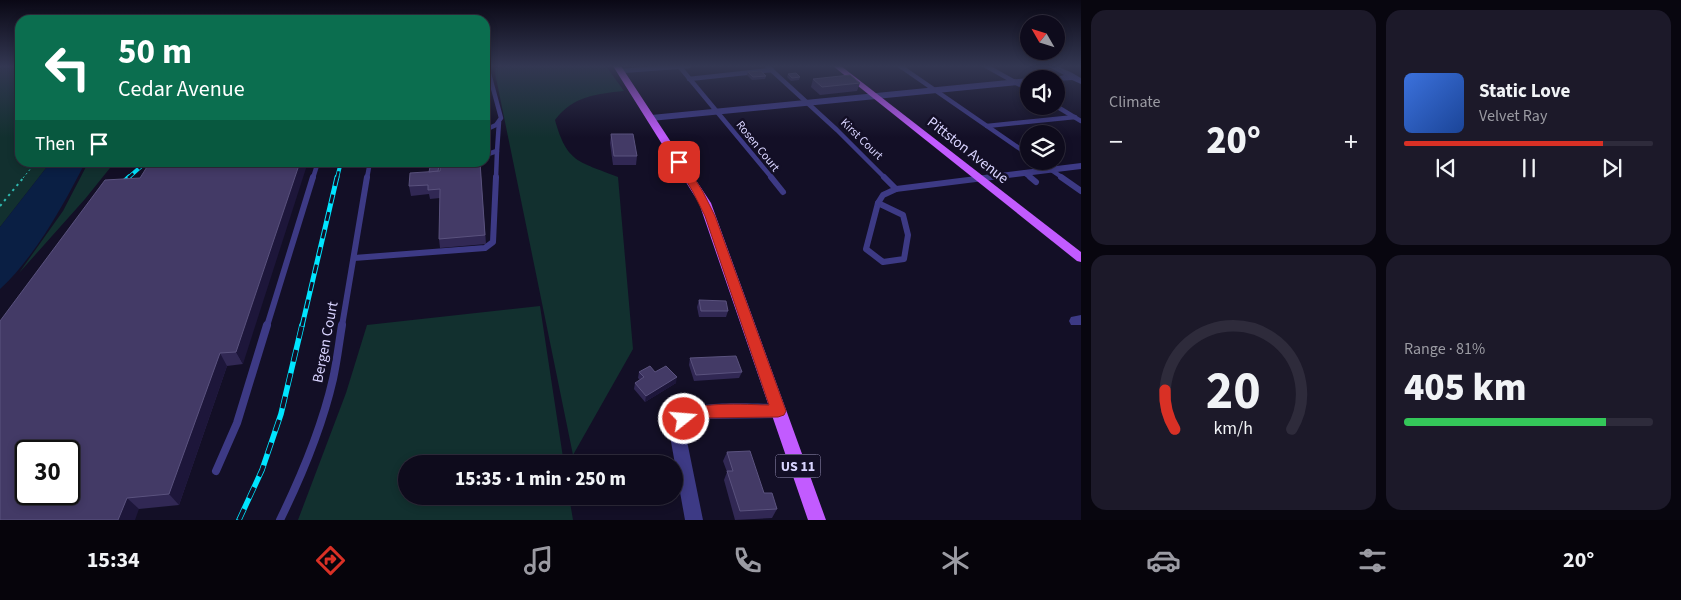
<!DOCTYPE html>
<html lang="en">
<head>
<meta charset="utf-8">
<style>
  :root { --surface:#0e0b1c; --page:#1c1929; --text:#f1f3f6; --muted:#9b9ba3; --line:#2e2b3b; --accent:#d93025 }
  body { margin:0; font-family:"Source Sans 3",sans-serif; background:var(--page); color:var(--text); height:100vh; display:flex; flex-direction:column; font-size:19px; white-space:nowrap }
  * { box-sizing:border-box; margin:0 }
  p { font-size:16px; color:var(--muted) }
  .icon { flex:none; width:28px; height:28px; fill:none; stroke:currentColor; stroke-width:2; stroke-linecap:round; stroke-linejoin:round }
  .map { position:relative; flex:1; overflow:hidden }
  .drawer { display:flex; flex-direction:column; gap:10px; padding:10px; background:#08060f; width:600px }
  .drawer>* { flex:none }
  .hud { position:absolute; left:15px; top:15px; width:475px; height:152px; border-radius:15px; box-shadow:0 2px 8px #0003,0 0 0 1px var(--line); background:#0b6e4f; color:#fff; overflow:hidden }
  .needle { width:32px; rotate:309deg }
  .fabs { position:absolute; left:1020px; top:15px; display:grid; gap:10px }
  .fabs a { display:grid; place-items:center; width:45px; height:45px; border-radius:50%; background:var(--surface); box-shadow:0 2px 8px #0003,0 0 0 1px var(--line); font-size:25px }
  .speed { position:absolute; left:15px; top:440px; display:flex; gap:10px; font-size:25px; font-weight:700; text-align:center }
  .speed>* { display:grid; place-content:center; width:65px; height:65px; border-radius:50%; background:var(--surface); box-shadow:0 2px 8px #0003,0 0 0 1px var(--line); line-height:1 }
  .speed .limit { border:2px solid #111; border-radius:8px; background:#fff; color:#111 }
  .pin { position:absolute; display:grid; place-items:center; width:42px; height:42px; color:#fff; margin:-21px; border-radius:10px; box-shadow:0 2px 8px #0006 }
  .me { position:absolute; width:55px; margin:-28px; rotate:73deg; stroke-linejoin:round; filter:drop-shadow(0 0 4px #0008) }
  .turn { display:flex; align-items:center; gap:18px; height:105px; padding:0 20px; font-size:22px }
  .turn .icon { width:65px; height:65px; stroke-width:2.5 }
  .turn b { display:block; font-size:35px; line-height:42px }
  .then { display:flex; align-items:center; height:48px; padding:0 20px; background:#0003; gap:10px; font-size:19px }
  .big { font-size:38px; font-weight:800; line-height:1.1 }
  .drawer .card { flex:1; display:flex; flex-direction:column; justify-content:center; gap:8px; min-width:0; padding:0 18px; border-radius:15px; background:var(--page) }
  .drawer .dial { align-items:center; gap:0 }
  .dial svg { height:130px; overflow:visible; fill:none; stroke:var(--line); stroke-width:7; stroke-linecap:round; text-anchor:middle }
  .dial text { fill:var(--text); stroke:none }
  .song { display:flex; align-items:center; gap:15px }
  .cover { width:60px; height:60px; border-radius:8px; background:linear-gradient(135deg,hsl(220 70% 55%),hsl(220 70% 35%)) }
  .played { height:5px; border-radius:2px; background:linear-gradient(90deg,var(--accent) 80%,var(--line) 80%) }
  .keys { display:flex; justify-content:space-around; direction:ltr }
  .heat { display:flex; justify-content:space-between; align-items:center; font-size:28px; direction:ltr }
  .charge { height:8px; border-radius:4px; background:linear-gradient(90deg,#34c759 81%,var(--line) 0) }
  .drawer .tiles { flex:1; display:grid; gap:10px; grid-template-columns:repeat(2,1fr) }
  .trip { position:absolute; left:398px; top:455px; width:285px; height:50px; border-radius:25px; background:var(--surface); box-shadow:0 2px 8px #0003,0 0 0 1px var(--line); font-weight:800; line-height:50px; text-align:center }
  .tab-bar { display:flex; height:80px; justify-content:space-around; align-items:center; background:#06040b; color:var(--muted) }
  .tab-bar .icon { width:35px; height:35px }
  .tab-bar .on { color:var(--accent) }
  .tab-bar b { font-size:22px; color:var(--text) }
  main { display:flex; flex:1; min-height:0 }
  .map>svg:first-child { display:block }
  .green { fill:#12302f }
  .water { fill:#0a1f44 }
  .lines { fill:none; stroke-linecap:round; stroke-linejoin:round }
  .path-far1 { stroke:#2fb8b0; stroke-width:1; stroke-dasharray:2 2.5; stroke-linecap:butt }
  .path { stroke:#2fb8b0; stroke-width:2; stroke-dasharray:2.5 4; stroke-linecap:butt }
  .lane-far2 { stroke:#3d3a85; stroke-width:4.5 }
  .lane-far1 { stroke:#3d3a85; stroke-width:6 }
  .lane { stroke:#3d3a85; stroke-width:8 }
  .street { fill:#3d3a85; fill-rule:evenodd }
  .primary { fill:#c25bff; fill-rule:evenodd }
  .rail-far2-casing { stroke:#00e5ff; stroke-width:4 }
  .rail-far1-casing { stroke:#00e5ff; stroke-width:5 }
  .rail-casing { stroke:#00e5ff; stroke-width:5.5 }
  .rail-far2 { stroke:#130f26; stroke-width:2.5; stroke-dasharray:7; stroke-linecap:butt }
  .rail-far1 { stroke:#130f26; stroke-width:3; stroke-dasharray:9; stroke-linecap:butt }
  .rail { stroke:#130f26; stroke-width:4; stroke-dasharray:12; stroke-linecap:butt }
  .wall { fill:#312854 }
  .shaded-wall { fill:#1d163a }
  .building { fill:#433a66; stroke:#5a527e; fill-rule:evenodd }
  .route { fill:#d93025; stroke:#8d1f18 }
  .labels { text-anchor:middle; stroke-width:5; stroke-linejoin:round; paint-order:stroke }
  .far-street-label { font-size:12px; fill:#d9d4ff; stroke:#130f26 }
  .shield { fill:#130f26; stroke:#9e99be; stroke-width:1 }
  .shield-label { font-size:14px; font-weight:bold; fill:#d9d4ff }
  .street-label { font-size:15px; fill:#d9d4ff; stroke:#130f26 }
</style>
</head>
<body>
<main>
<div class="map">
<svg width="1081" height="520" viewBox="0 0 1081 520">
  <rect width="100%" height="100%" fill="#130f26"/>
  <!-- green -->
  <g class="green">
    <path d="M0 66H20V162L50 163 0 227Z"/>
    <path d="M519 66H606L624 91C596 94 573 96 555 120 567 163 578 161 618 177L633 349 573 455 494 68Z"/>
    <path d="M88 163H114L85 199 19 273 63 211Z"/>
    <path d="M540 306 564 464H406V496H569L573 520H298L346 393 367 325Z"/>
  </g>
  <!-- water -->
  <path class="water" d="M50 163H85C64 204 35 257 0 289V227Z"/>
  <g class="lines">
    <!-- path-far1 -->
    <path class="path-far1" d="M23 178 36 162"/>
    <!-- path -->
    <path class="path" d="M0 206 24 177"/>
    <!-- lane-far2 -->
    <g class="lane-far2">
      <path d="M679 66 772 178"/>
      <path d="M767 66 837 130 885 178"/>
      <path d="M900 66 1029 155"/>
      <path d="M986 66 1029 90"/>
      <path d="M621 71 689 66"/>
      <path d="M689 79 772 70"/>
      <path d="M1056 106 1081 121"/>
      <path d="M987 126 1075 117"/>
      <path d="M485 130 496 125 501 118 487 66"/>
      <path d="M485 155 497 151 499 122"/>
      <path d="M1038 161 1063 178"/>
      <path d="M369 166 409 162"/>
      <path d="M1024 173 1031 178"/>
      <path d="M313 178 318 162"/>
      <path d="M367 178 370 162"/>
      <path d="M496 178 497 151"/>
    </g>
    <!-- lane-far1 -->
    <g class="lane-far1">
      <path d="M771 177 783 192"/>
      <path d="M1030 177 1036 182"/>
      <path d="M1061 177 1081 191"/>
      <path d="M878 203 903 215 908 235 904 259 883 262 866 249Z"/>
      <path d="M878 203 883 195 896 189 884 177"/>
      <path d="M354 258 485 248 493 242 496 177"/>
      <path d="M267 326 313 177"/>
      <path d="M342 326 367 177"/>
    </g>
    <!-- lane -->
    <g class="lane">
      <path d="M216 471 237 423 267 325"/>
      <path d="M280 520C302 475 322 427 333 379 337 361 339 343 342 325"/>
    </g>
    <!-- street -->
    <g class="street">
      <path d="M1047 66C1059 65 1071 72 1081 78V84L1072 80 1056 81V79H1049L1064 75Z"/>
      <path d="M1029 78V84L651 121 646 118 651 115Z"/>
      <path d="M1081 163V169L896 192 891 189 896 186Z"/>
      <path d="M1081 315V325H1071L1069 321 1071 317Z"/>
      <path d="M778 404 784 406 786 411 784 416 778 418 701 419 690 424 686 436 703 520H685L670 436C671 428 674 417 682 412 698 400 756 404 778 404Z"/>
    </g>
    <!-- primary -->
    <g class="primary">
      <path d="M613 66H621L711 203 826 520H808L699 203Z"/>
      <path d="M833 66H841L1081 252V262L1077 261Z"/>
    </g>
    <!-- rail-far2 casing -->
    <g class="rail-far2-casing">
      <g id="rail-far2">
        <path d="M128 178 146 162"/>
        <path d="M337 178 341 162"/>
      </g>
    </g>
    <!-- rail-far1 casing -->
    <g class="rail-far1-casing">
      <g id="rail-far1">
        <path d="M118 187 129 177"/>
        <path d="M302 326 337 177"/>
      </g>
    </g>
    <!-- rail casing -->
    <g class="rail-casing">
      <path id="rail" d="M239 520 262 470 281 414 302 325"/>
    </g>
    <!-- rail-far2 -->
    <use href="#rail-far2" class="rail-far2"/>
    <!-- rail-far1 -->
    <use href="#rail-far1" class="rail-far1"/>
    <!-- rail -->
    <use href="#rail" class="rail"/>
  </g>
  <!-- wall -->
  <g class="wall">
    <path d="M748 72 766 76 765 79 752 80 747 75Z"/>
    <path d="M788 74 800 77 799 80 791 81 787 77Z"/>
    <path d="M813 79 860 83 857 91 820 95 811 87Z"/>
    <path d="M611 134 637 156 636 165H613L610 143Z"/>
    <path d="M480 162 486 244 440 248 439 239 440 198 430 199 429 194 411 196 409 186 429 172 439 166V171Z"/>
    <path d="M140 178 243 364 227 366 179 505 139 509 0 520Z"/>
    <path d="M699 300 728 311 726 317H699L697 307Z"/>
    <path d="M690 358 742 372 739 378 694 381 689 365Z"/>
    <path d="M639 372H655L676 383 645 402 634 389 635 383 640 380 638 378Z"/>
    <path d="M727 452 764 493 777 509 772 518 735 520 724 480 727 472 723 461Z"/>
  </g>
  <!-- shaded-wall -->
  <g class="shaded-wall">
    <path d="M300 162H308L243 364 236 352Z"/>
    <path d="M220 353 227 366 179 505 169 494Z"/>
    <path d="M677 377 676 383 645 402 646 396Z"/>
    <path d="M127 498 139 509 135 520H118Z"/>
  </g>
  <!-- building -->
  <g class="building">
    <path d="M761 71 766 76 753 77 748 72Z"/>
    <path d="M796 73 800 77 792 78 788 74Z"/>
    <path d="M850 75 860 83 822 87 813 79Z"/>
    <path d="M611 134H633L637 156H614Z"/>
    <path d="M150 162H300L236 352 220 353 169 494 127 498 118 520H0V321L105 180 140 178ZM26 451H69V494H26Z"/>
    <path d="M440 162H480L485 235 439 239 440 189 428 190V185L409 186 410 173 440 171Z"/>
    <path d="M439 166 438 171 429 172 430 167Z"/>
    <path d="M699 300 726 301 728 311H701Z"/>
    <path d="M736 356 742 372 696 375 690 358Z"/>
    <path d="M650 366 655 372 666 366 677 377 646 396 635 383 644 377 639 372Z"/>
    <path d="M750 451 764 493H772L777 509 740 511 727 471H733L727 452Z"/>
  </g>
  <!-- sky -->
  <linearGradient id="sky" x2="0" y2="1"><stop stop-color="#0a0815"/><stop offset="0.48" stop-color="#333752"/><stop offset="1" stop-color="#333752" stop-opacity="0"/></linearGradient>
  <rect width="1081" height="138" fill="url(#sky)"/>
  <!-- route -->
  <path class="route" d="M679 159 683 160 703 192 715 216 786 411 784 415 778 417 701 418 684 425 679 423 677 419C686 399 749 405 769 405L705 216 693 192 675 162Z"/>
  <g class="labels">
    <!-- far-street labels -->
    <g class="far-street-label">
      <text transform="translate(862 139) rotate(44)" y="4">Kirst Court</text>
      <text transform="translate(758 146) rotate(51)" y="4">Rosen Court</text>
    </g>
    <!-- shield labels -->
    <rect class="shield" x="775.5" y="454.5" width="45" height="23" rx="4"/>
    <g class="shield-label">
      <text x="798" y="471">US 11</text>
    </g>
    <!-- street labels -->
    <g class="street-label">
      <text transform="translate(968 150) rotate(38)" y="5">Pittston Avenue</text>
      <text transform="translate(325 342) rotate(-79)" y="5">Bergen Court</text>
    </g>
  </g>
</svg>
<div class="fabs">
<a><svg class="needle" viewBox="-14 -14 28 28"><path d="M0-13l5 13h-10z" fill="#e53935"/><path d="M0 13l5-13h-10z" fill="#9b9ba3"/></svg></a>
<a><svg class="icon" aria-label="sound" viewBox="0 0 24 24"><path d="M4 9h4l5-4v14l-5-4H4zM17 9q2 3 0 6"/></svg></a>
<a><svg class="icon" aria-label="layers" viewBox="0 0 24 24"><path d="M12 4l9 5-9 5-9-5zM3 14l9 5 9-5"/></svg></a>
</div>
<div class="speed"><div class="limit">30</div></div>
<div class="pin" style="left:679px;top:162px;background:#d93025"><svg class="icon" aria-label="arrive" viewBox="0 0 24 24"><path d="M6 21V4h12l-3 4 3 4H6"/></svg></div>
<svg class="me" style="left:684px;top:419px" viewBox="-20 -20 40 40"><circle r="17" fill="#d93025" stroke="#fff" stroke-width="3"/><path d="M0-11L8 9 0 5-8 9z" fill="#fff"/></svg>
<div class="trip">15:35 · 1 min · 250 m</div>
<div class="hud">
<div class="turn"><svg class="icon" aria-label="left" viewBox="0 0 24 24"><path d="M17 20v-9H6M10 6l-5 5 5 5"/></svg><div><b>50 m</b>Cedar Avenue</div></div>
<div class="then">Then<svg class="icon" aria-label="arrive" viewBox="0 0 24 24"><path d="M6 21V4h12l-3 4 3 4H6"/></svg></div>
</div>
</div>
<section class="drawer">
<div class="tiles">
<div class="card"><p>Climate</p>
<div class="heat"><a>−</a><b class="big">20°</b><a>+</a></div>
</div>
<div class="card">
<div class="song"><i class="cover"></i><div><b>Static Love</b><p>Velvet Ray</p></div></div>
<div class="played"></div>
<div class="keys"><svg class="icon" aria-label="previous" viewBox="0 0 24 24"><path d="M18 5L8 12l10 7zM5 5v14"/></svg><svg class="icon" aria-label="pause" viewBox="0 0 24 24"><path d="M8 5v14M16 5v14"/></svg><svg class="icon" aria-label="next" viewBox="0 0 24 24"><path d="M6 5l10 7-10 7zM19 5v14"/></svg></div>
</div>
<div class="card dial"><svg viewBox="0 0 100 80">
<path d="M14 69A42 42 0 1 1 86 69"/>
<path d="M14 69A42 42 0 0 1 8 45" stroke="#d93025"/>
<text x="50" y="56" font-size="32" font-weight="700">20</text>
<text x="50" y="72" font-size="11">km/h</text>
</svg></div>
<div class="card"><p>Range · 81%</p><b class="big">405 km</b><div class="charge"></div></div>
</div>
</section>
</main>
<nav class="tab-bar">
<b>15:34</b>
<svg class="icon on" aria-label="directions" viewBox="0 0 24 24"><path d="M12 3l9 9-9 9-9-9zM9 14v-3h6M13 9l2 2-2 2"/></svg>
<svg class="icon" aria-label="music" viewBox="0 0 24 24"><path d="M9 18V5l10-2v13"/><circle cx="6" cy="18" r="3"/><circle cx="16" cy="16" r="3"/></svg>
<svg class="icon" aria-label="phone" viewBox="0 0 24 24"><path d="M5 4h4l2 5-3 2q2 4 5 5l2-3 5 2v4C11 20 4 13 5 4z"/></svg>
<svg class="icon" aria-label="climate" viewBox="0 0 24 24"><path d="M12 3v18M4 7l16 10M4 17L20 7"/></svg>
<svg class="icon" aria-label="car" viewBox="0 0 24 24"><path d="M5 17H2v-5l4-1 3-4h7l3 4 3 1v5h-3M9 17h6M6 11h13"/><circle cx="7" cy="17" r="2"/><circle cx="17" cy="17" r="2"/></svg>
<svg class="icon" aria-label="filters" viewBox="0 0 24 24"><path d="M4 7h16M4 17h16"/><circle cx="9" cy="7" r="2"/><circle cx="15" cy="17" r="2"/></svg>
<b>20°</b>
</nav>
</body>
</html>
